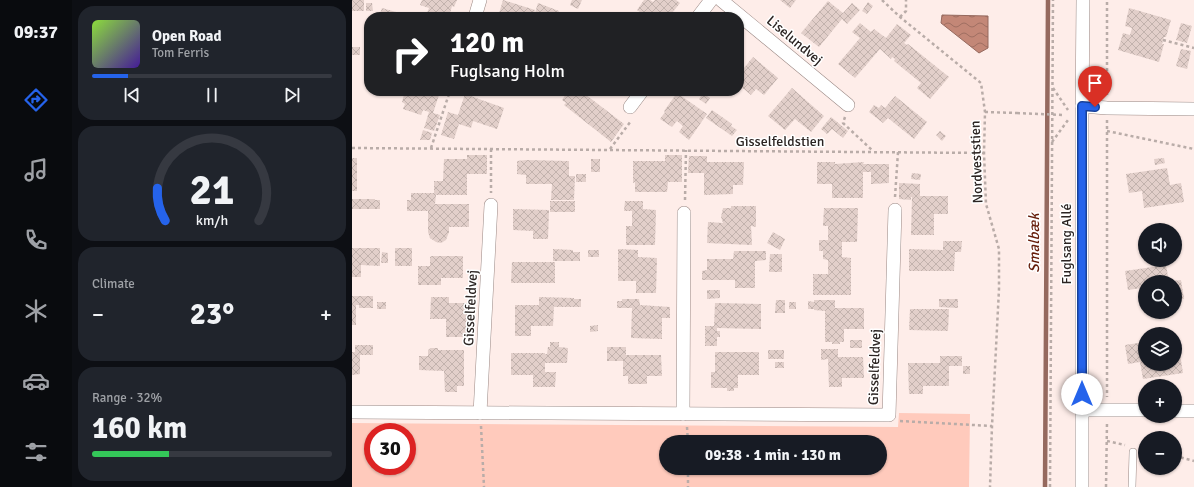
<!DOCTYPE html>
<html lang="en">
<head>
<meta charset="utf-8">
<style>
  :root { --surface:#171b24; --page:#20242c; --text:#f1f3f6; --muted:#9ea1a6; --line:#363941; --accent:#2563eb }
  body { margin:0; font-family:Signika,sans-serif; background:var(--page); color:var(--text); height:100vh; display:flex; flex-direction:column; font-size:15px; white-space:nowrap }
  * { box-sizing:border-box; margin:0 }
  p { font-size:13px; color:var(--muted) }
  .icon { flex:none; width:22px; height:22px; fill:none; stroke:currentColor; stroke-width:2; stroke-linecap:round; stroke-linejoin:round }
  .map { position:relative; flex:1; overflow:hidden }
  .side { display:flex; flex-direction:column; gap:6px; padding:6px; background:#0d0f14; width:280px }
  .side>* { flex:none }
  .guide { position:absolute; left:12px; top:12px; width:380px; height:84px; border-radius:16px; box-shadow:0 1px 3px #0004; background:#202124; color:#fff; overflow:hidden }
  .tools { position:absolute; left:786px; top:223px; display:grid; gap:8px }
  .tools a { display:grid; place-items:center; width:44px; height:44px; border-radius:50%; background:var(--surface); box-shadow:0 1px 3px #0004; font-size:20px }
  .speed { position:absolute; left:12px; top:423px; display:flex; gap:8px; font-size:20px; font-weight:700; text-align:center }
  .speed>* { display:grid; place-content:center; width:52px; height:52px; border-radius:50%; background:var(--surface); box-shadow:0 1px 3px #0004; line-height:1 }
  .speed .limit { border:6px solid #d22; background:#fff; color:#111 }
  .pin { position:absolute; display:grid; place-items:center; width:34px; height:34px; color:#fff; margin:-41px -17px; border-radius:50% 50% 50% 0; rotate:-45deg; box-shadow:0 0 4px #0007 }
  .pin .icon { rotate:45deg }
  .me { position:absolute; width:44px; margin:-22px; rotate:0deg; stroke-linejoin:round; filter:drop-shadow(0 0 3px #0008) }
  .turn { display:flex; align-items:center; gap:14px; height:84px; padding:0 20px; font-size:18px }
  .turn .icon { width:52px; height:52px; stroke-width:2.5 }
  .turn b { display:block; font-size:28px; line-height:34px }
  .big { font-size:30px; font-weight:800; line-height:1.1 }
  .side .card { flex:1; display:flex; flex-direction:column; justify-content:center; gap:6px; min-width:0; padding:0 14px; border-radius:16px; background:var(--page) }
  .side .dial { align-items:center; gap:0 }
  .dial svg { height:104px; overflow:visible; fill:none; stroke:var(--line); stroke-width:7; stroke-linecap:round; text-anchor:middle }
  .dial text { fill:var(--text); stroke:none }
  .song { display:flex; align-items:center; gap:12px }
  .cover { width:48px; height:48px; border-radius:6px; background:linear-gradient(135deg,hsl(90 70% 55%),hsl(260 70% 35%)) }
  .played { height:4px; border-radius:2px; background:linear-gradient(90deg,var(--accent) 15%,var(--line) 15%) }
  .keys { display:flex; justify-content:space-around; direction:ltr }
  .heat { display:flex; justify-content:space-between; align-items:center; font-size:22px; direction:ltr }
  .charge { height:6px; border-radius:3px; background:linear-gradient(90deg,#34c759 32%,var(--line) 0) }
  .trip { position:absolute; left:307px; top:435px; width:228px; height:40px; border-radius:20px; background:var(--surface); box-shadow:0 1px 3px #0004; font-weight:800; line-height:40px; text-align:center }
  main { display:flex; flex:1; min-height:0 }
  .menu { display:flex; flex-direction:column; width:72px; justify-content:space-around; align-items:center; background:#090b0e; color:var(--muted) }
  .menu .icon { width:28px; height:28px }
  .menu .on { color:var(--accent) }
  .menu b { font-size:18px; color:var(--text) }
  .map>svg:first-child { display:block }
  .green { fill:#ffcabc; fill-rule:evenodd }
  .water { fill:url(#water-waves); stroke:#95695e }
  .lines { fill:none; stroke-linecap:round; stroke-linejoin:round }
  .stream { stroke:#95695e; stroke-width:4.5 }
  .building { fill:url(#building-cross-hatch) }
  .service-casing { stroke:#9a8884; stroke-width:8 }
  .minor-casing { stroke:#9a8884; stroke-width:14 }
  .path { stroke:#b9aca8; stroke-width:2.5; stroke-dasharray:3 3; stroke-linecap:butt }
  .service { stroke:#fff; stroke-width:7 }
  .minor { stroke:#fff; stroke-width:13 }
  .path-bridge { stroke:#b9aca8; stroke-width:2.5; stroke-dasharray:3 3; stroke-linecap:butt }
  .route-casing { stroke:#184099; stroke-width:10 }
  .route { stroke:#2563eb; stroke-width:7 }
  .labels { text-anchor:middle; stroke-width:3; stroke-linejoin:round; paint-order:stroke }
  .street-label { font-size:14px; fill:#2b2422; stroke:#fff }
  .water-label { font-size:15px; font-style:italic; fill:#661e0b; stroke:#fff }
</style>
</head>
<body>
<main>
<nav class="menu">
<b>09:37</b>
<svg class="icon on" aria-label="directions" viewBox="0 0 24 24"><path d="M12 3l9 9-9 9-9-9zM9 14v-3h6M13 9l2 2-2 2"/></svg>
<svg class="icon" aria-label="music" viewBox="0 0 24 24"><path d="M9 18V5l10-2v13"/><circle cx="6" cy="18" r="3"/><circle cx="16" cy="16" r="3"/></svg>
<svg class="icon" aria-label="phone" viewBox="0 0 24 24"><path d="M5 4h4l2 5-3 2q2 4 5 5l2-3 5 2v4C11 20 4 13 5 4z"/></svg>
<svg class="icon" aria-label="climate" viewBox="0 0 24 24"><path d="M12 3v18M4 7l16 10M4 17L20 7"/></svg>
<svg class="icon" aria-label="car" viewBox="0 0 24 24"><path d="M5 17H2v-5l4-1 3-4h7l3 4 3 1v5h-3M9 17h6M6 11h13"/><circle cx="7" cy="17" r="2"/><circle cx="17" cy="17" r="2"/></svg>
<svg class="icon" aria-label="filters" viewBox="0 0 24 24"><path d="M4 7h16M4 17h16"/><circle cx="9" cy="7" r="2"/><circle cx="15" cy="17" r="2"/></svg>
</nav>
<section class="side">
<div class="card">
<div class="song"><i class="cover"></i><div><b>Open Road</b><p>Tom Ferris</p></div></div>
<div class="played"></div>
<div class="keys"><svg class="icon" aria-label="previous" viewBox="0 0 24 24"><path d="M18 5L8 12l10 7zM5 5v14"/></svg><svg class="icon" aria-label="pause" viewBox="0 0 24 24"><path d="M8 5v14M16 5v14"/></svg><svg class="icon" aria-label="next" viewBox="0 0 24 24"><path d="M6 5l10 7-10 7zM19 5v14"/></svg></div>
</div>
<div class="card dial"><svg viewBox="0 0 100 80">
<path d="M14 69A42 42 0 1 1 86 69"/>
<path d="M14 69A42 42 0 0 1 8 44" stroke="#2563eb"/>
<text x="50" y="56" font-size="32" font-weight="700">21</text>
<text x="50" y="72" font-size="11">km/h</text>
</svg></div>
<div class="card"><p>Climate</p>
<div class="heat"><a>−</a><b class="big">23°</b><a>+</a></div>
</div>
<div class="card"><p>Range · 32%</p><b class="big">160 km</b><div class="charge"></div></div>
</section>
<div class="map">
<svg width="842" height="487" viewBox="0 0 842 487">
  <defs>
    <pattern id="water-waves" width="16" height="10" patternUnits="userSpaceOnUse"><rect width="16" height="10" fill="#c38777"/><path d="M0 5q4-4 8 0t8 0" fill="none" stroke="#9f6e61"/></pattern>
    <pattern id="building-cross-hatch" width="8" height="8" patternUnits="userSpaceOnUse"><rect width="8" height="8" fill="#e2cfca"/><path d="M0 0l8 8M0 8l8-8" fill="none" stroke="#c2b2ad"/></pattern>
  </defs>
  <rect width="100%" height="100%" fill="#feede9"/>
  <!-- green -->
  <path class="green" d="M547 413 618 414 617 487H0V423L546 427ZM21 432H55V466H21ZM314 442H528V468H314Z"/>
  <!-- water -->
  <path class="water" d="M590 15 636 16V48L627 53 589 23Z"/>
  <g class="lines">
    <!-- stream -->
    <path class="stream" d="M693 487 696 0"/>
  </g>
  <!-- building -->
  <g class="building">
    <rect x="0" y="0" width="12" height="11"/>
    <path d="M70 0H105L102 7 100 6 97 17 74 16 77 8 68 5Z"/>
    <path d="M151 0 183 10 181 17H146Z"/>
    <path d="M220 0H230L226 9 218 5Z"/>
    <path d="M292 0H298L301 2 303 0H324L328 3 317 17H290L292 15 285 10Z"/>
    <path d="M428 0H444L438 8Z"/>
    <path d="M476 1 491 13 500 3 508 10 495 24 490 19 467 47 449 33Z"/>
    <path d="M516 2 521 6 515 14 510 11Z"/>
    <path d="M14 3H20L21 11H14Z"/>
    <path d="M186 3 207 11 204 17H195L183 13Z"/>
    <path d="M30 8 51 14 50 17H27Z"/>
    <path d="M777 8 819 20 814 37H812L810 44H812L807 62 766 50 771 33 778 35 780 28 773 26Z"/>
    <path d="M508 23 519 32 522 29 534 38 545 24 559 35 552 43 555 45 556 44 597 77 578 99 565 88 569 83 542 61 543 59 540 57 539 59 528 49 503 78 486 64 508 38 500 32Z"/>
    <path d="M829 23 840 26 835 43 824 40Z"/>
    <rect x="0" y="47" width="8" height="8"/>
    <path d="M829 49 839 51 835 69 824 66Z"/>
    <path d="M401 57 426 78 412 95 404 89 399 95 387 85V74Z"/>
    <path d="M440 88 472 116 459 132 443 119 433 130 416 116Z"/>
    <path d="M53 91 88 92 81 113 88 115 82 131 72 128 77 112 71 110 69 115 51 109 53 104 50 102Z"/>
    <path d="M216 91 221 93 223 91H229L272 124 259 142 212 105 214 103 210 100Z"/>
    <path d="M325 93 355 114 337 140 327 132 331 126 325 121 320 127 308 119 313 112 312 111Z"/>
    <path d="M351 93 358 98 354 104 347 99Z"/>
    <path d="M113 94 152 108 145 129 121 121 119 128 107 124 102 139 89 135 96 112 106 115Z"/>
    <path d="M543 96 575 122 562 139 536 118 531 123 517 112 522 105 527 108 529 105 533 108Z"/>
    <path d="M360 110 380 124 379 126 385 130 380 136 354 118Z"/>
    <path d="M479 117 496 131 491 138 480 129 475 134 469 129Z"/>
    <path d="M71 130 80 133 78 140H68Z"/>
    <path d="M588 131 594 136 590 141 584 135Z"/>
    <path d="M115 155H135V174H115V195H84L83 204H117V227H97V232L94 240 89 243 84 242 78 238 76 232V211H55V200H59V193H82V181H91L92 159H115Z"/>
    <path d="M313 155H330V182H316L315 192H283V182L281 183V161H313Z"/>
    <path d="M337 156H355V162H392L391 185H381V194L352 195V173H336Z"/>
    <rect x="0" y="158" width="5" height="33"/>
    <path d="M812 158 813 163 803 165 802 159Z"/>
    <rect x="239" y="159" width="9" height="13"/>
    <path d="M174 160 217 161V176H223L222 200H199L200 184H174V175L165 174V161Z"/>
    <path d="M465 162H483V164L512 162 511 164H537V183L519 184V172H511V198H480V184H465Z"/>
    <path d="M815 168 818 185 829 183 832 202 792 208 790 191 777 193 774 174Z"/>
    <path d="M560 173 569 174 568 180 559 179Z"/>
    <rect x="224" y="174" width="10" height="8"/>
    <path d="M547 183 568 184V196H596V214H582V235H559L560 197H559V200L547 199Z"/>
    <path d="M0 199H23V200H28V209H0Z"/>
    <rect x="198" y="201" width="25" height="11"/>
    <path d="M273 201H291V209L304 210 303 245H274V226H280V211H272Z"/>
    <path d="M379 206H404V227L399 226 400 245 355 243 356 222 371 223 369 217 371 208H379Z"/>
    <path d="M472 208H506L505 242H490V257L499 258V295H461V274H476V260L471 259V251H467V240H476V226H471Z"/>
    <path d="M161 209 197 210 196 239H181V231L161 230Z"/>
    <path d="M421 232 433 239 428 250 415 243Z"/>
    <path d="M591 241H610L609 252H603L602 271H557V249L591 250Z"/>
    <path d="M0 248H28V266L9 265V277H0Z"/>
    <rect x="43" y="248" width="17" height="18"/>
    <path d="M201 249 221 250V252H228V261H201Z"/>
    <path d="M266 249 286 250V257L305 258 304 293H284V281H266Z"/>
    <rect x="236" y="250" width="11" height="7"/>
    <path d="M382 251H414V260L403 261V288H383V280H350V271L355 270V259H381Z"/>
    <path d="M30 252 36 253V263H29Z"/>
    <path d="M418 254H430V272H417Z"/>
    <path d="M80 256H111V278H89V285H66V266H78V257Z"/>
    <path d="M160 262H203V283H159Z"/>
    <path d="M814 265 817 282H793V305H792L789 288 776 290 773 271Z"/>
    <path d="M829 280 832 299 823 300V282L820 281Z"/>
    <path d="M355 290H368V298L355 299Z"/>
    <path d="M0 296H21V308H7V305H4V325H0Z"/>
    <path d="M79 297H97V303H117L116 337H94V319H78Z"/>
    <path d="M187 297 222 298V299H229V307H203L202 306 201 326H179V336H163V305H187Z"/>
    <path d="M270 299H287L288 305 318 307V318H310V339L279 338 280 308H265V301H270Z"/>
    <path d="M587 299H606V308L587 307Z"/>
    <path d="M424 300H433V313H423Z"/>
    <path d="M462 300H483V308H512V329H492V342H488V344H480V342H473V311L462 310V309H456V301L462 302Z"/>
    <rect x="25" y="302" width="9" height="7"/>
    <rect x="437" y="302" width="7" height="7"/>
    <path d="M363 303 409 304V329L365 328V331H368V337H365V346H353V326H362Z"/>
    <path d="M558 309H597L596 331 557 330Z"/>
    <path d="M246 325V331L238 332V326Z"/>
    <path d="M811 329 812 334H802V330Z"/>
    <rect x="498" y="340" width="12" height="8"/>
    <path d="M198 342H207V347L216 348 215 363H193V372H204L203 387H181V375H159V353H193V354H195L196 347H198Z"/>
    <path d="M793 342V364H823V355L828 354 831 373 791 379 788 362 776 364 773 345Z"/>
    <path d="M3 345H21V355H8V374L0 375V352H3Z"/>
    <path d="M255 347H274V355H309L310 376H295V384H276V376H271V361H255Z"/>
    <path d="M78 348H86V350H112V386H105V392H93L92 371 67 370V356H76V349L77 350Z"/>
    <path d="M469 349H486V357H511L512 378H490V387H477L476 359 469 360Z"/>
    <rect x="416" y="350" width="16" height="9"/>
    <path d="M363 352H407V375H386V388H382V391H375V388H359V372H363Z"/>
    <path d="M588 356H610V366H597V386H571V394H557L556 363H588Z"/>
    <rect x="423" y="362" width="9" height="6"/>
    <rect x="611" y="366" width="7" height="8"/>
  </g>
  <g class="lines">
    <!-- service casing -->
    <g class="service-casing">
      <path id="service" d="M780 487 781 452"/>
    </g>
    <!-- minor casing -->
    <g class="minor-casing">
      <g id="minor">
        <path d="M369 0 496 105"/>
        <path d="M123 17 128 0"/>
        <path d="M346 17 359 0"/>
        <path d="M730 106 755 108 842 109"/>
        <path d="M278 107 290 91"/>
        <path d="M730 410H793"/>
        <path d="M823 411H842"/>
        <path d="M0 412 537 415 543 210"/>
        <path d="M128 413 139 205"/>
        <path d="M331 414 332 213"/>
        <path d="M730 487V116L731 0"/>
      </g>
    </g>
    <!-- path -->
    <g class="path">
      <path d="M530 0 548 17 629 83 633 112 632 153 634 204 647 249V289L640 426 638 487"/>
      <path d="M548 17 554 11V0"/>
      <path d="M811 40 842 48"/>
      <path d="M701 88 716 110"/>
      <path d="M755 95V0"/>
      <path d="M633 112 665 113"/>
      <path d="M493 117 491 123 521 151"/>
      <path d="M755 120V397"/>
      <path d="M755 131 842 149"/>
      <path d="M700 142 716 120"/>
      <path d="M0 148 632 153"/>
      <path d="M79 148 98 91"/>
      <path d="M139 149V193"/>
      <path d="M258 149 279 121"/>
      <path d="M543 197 546 152"/>
      <path d="M333 200 334 150"/>
      <path d="M548 421 640 426"/>
      <path d="M129 426 132 487"/>
      <path d="M335 427 336 442"/>
      <path d="M755 441 773 445"/>
      <path d="M823 456 842 461"/>
      <path d="M336 468V487"/>
      <path d="M698 487 701 0"/>
      <path d="M754 487 755 422"/>
    </g>
    <!-- service -->
    <use href="#service" class="service"/>
    <!-- minor -->
    <use href="#minor" class="minor"/>
    <!-- path-bridge -->
    <path class="path-bridge" d="M665 113 711 115"/>
  </g>
  <g class="lines">
    <!-- route casing -->
    <g class="route-casing">
      <path id="route" d="M730 394V106L743 107"/>
    </g>
    <!-- route -->
    <use href="#route" class="route"/>
  </g>
  <g class="labels">
    <!-- street labels -->
    <g class="street-label">
      <text transform="translate(443 40) rotate(40)" y="5">Liselundvej</text>
      <text x="428" y="146">Gisselfeldstien</text>
      <text transform="translate(624 162) rotate(-92)" y="5">Nordveststien</text>
      <text transform="translate(714 244) rotate(-90)" y="5">Fuglsang Allé</text>
      <text transform="translate(118 308) rotate(-87)" y="5">Gisselfeldvej</text>
      <text transform="translate(522 367) rotate(-88)" y="5">Gisselfeldvej</text>
    </g>
    <!-- water labels -->
    <g class="water-label">
      <text transform="translate(682 243) rotate(-90)" y="5">Smalbæk</text>
    </g>
  </g>
</svg>
<div class="tools">
<a><svg class="icon" aria-label="sound" viewBox="0 0 24 24"><path d="M4 9h4l5-4v14l-5-4H4zM17 9q2 3 0 6"/></svg></a>
<a><svg class="icon" aria-label="search" viewBox="0 0 24 24"><circle cx="10" cy="10" r="6"/><path d="M15 15l6 6"/></svg></a>
<a><svg class="icon" aria-label="layers" viewBox="0 0 24 24"><path d="M12 4l9 5-9 5-9-5zM3 14l9 5 9-5"/></svg></a>
<a>+</a>
<a>−</a>
</div>
<div class="speed"><div class="limit">30</div></div>
<div class="pin" style="left:743px;top:107px;background:#d93025"><svg class="icon" aria-label="arrive" viewBox="0 0 24 24"><path d="M6 21V4h12l-3 4 3 4H6"/></svg></div>
<svg class="me" style="left:730px;top:394px" viewBox="-20 -20 40 40"><circle r="19" fill="#fff"/><path d="M0-13L10 11 0 6-10 11z" fill="#2563eb"/></svg>
<div class="trip">09:38 · 1 min · 130 m</div>
<div class="guide">
<div class="turn"><svg class="icon" aria-label="right" viewBox="0 0 24 24"><path d="M7 20v-9h11M14 6l5 5-5 5"/></svg><div><b>120 m</b>Fuglsang Holm</div></div>
</div>
</div>
</main>
</body>
</html>
